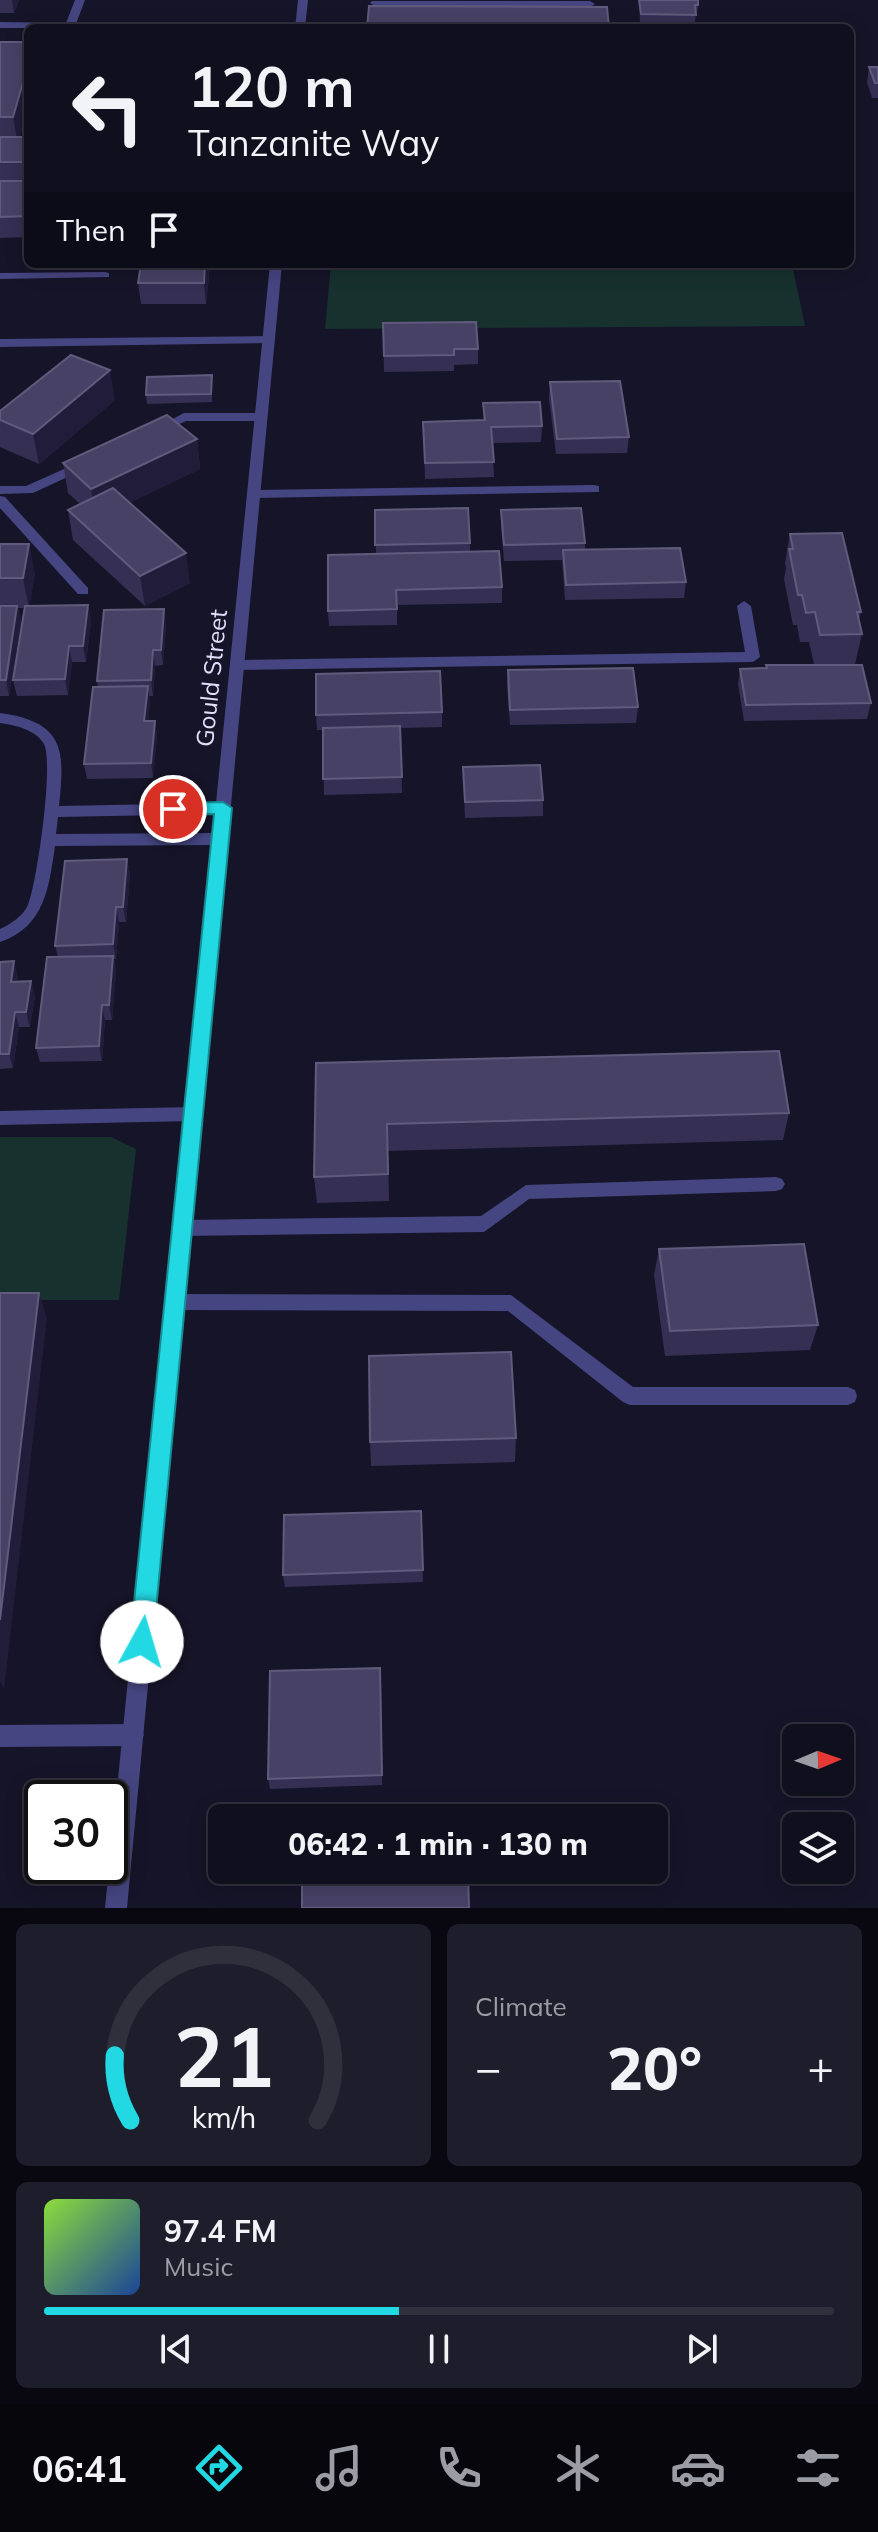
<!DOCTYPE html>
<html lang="en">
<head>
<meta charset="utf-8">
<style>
  :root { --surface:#100f1e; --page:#1e1d2b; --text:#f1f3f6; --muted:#9c9ca4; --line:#302f3c; --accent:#22d9e3 }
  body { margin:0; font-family:Mulish,sans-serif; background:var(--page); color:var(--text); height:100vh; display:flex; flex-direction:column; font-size:30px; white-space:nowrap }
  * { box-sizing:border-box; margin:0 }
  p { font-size:26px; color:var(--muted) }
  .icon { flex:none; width:44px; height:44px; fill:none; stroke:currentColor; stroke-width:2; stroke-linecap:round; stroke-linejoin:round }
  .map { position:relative; height:1908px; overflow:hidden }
  .panel { display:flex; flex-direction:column; gap:16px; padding:16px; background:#090810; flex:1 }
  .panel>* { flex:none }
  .guide { position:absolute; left:24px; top:24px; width:830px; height:244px; border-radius:12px; box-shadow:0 4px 20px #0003,0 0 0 2px var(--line); background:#100f1e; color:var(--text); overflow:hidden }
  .needle { width:52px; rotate:88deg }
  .tools { position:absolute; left:782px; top:1724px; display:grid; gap:16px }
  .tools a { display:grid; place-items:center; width:72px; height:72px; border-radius:12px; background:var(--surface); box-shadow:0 4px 20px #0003,0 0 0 2px var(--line); font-size:40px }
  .speed { position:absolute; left:24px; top:1780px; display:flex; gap:16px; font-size:40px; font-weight:700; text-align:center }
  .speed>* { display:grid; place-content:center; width:104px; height:104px; border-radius:50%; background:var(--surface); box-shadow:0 4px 20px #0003,0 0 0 2px var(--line); line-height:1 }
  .speed .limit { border:4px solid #111; border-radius:12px; background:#fff; color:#111 }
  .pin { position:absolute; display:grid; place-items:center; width:68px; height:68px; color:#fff; margin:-34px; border:4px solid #fff; border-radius:50%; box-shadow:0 2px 8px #0007 }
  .me { position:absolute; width:88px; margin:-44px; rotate:6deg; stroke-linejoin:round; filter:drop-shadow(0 0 6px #0008) }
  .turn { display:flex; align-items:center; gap:28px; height:168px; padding:0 32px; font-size:36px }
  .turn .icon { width:104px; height:104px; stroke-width:2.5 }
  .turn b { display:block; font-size:56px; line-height:68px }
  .then { display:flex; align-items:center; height:76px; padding:0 32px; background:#0003; gap:16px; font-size:30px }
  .big { font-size:60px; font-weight:800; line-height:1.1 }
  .panel .card { flex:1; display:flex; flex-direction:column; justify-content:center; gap:12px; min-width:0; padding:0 28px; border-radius:12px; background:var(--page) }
  .panel .dial { align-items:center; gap:0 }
  .dial svg { height:208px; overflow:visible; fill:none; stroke:var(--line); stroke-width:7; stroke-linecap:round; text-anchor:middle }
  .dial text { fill:var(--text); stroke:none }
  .song { display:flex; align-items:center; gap:24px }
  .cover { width:96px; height:96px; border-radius:12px; background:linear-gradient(135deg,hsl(90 70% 55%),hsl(220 70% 35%)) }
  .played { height:8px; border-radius:4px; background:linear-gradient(90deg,var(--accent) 45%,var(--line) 45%) }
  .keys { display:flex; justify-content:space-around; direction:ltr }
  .heat { display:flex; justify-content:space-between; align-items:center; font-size:44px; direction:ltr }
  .panel .tiles { flex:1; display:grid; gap:16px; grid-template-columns:1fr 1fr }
  .card:last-child { grid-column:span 2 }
  .trip { position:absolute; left:208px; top:1804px; width:460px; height:80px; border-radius:12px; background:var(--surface); box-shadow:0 4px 20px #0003,0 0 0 2px var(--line); font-weight:800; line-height:80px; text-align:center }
  .dock { display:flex; height:128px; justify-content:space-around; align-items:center; background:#06060c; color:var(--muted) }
  .dock .icon { width:56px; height:56px }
  .dock .selected { color:var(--accent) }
  .dock b { font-size:36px; color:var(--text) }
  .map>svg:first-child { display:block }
  .green { fill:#17312f }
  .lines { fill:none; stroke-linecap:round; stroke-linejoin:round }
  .service { fill:#454581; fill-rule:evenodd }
  .minor { fill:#454581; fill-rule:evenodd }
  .wall { fill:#352f53 }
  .shaded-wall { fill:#211c3a }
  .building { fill:#474265; stroke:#605b7c; stroke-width:2 }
  .route { fill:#22d9e3; stroke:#168d94; stroke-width:2 }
  .labels { text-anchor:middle; stroke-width:8; stroke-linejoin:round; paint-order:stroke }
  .street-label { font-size:24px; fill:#e1dffb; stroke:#161428 }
</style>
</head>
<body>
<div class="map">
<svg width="878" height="1908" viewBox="0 0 878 1908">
  <rect width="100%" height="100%" fill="#161428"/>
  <!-- green -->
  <g class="green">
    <path d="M331 264H792L805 326 325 329Z"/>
    <path d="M0 1137H111L136 1149 119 1300H0Z"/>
  </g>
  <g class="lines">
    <!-- service -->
    <g class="service">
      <path d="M75 0H85L76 24 144 25 149 28H0V22L66 23Z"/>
      <path d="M372 1H590L595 4 590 7 375 6 370 3Z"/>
      <path d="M105 272 109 273V277L0 279V273Z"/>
      <path d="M269 336 275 340 273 343 0 347V339Z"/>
      <path d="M184 413H261L267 417 261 421H186L158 434 152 430Z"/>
      <path d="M82 461 88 465 87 468 33 493 0 494V486H26Z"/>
      <path d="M594 485 599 486V492L254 498 247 494 254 490Z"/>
      <path d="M0 496 5 497 88 588V594H78L0 508Z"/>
      <path d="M744 601 751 606 760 657 753 662 238 670 231 665 238 660 745 652 737 606Z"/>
      <path d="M194 1107 200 1109 203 1114 200 1119 194 1121 0 1125V1111Z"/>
      <path d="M776 1177 782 1179 785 1184 782 1189 776 1191 529 1199 484 1232 182 1236 176 1233 173 1228 176 1223 182 1220 481 1216 526 1185Z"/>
      <path d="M175 1294 511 1295 633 1387H848L855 1390 857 1396 855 1402 848 1405H630L623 1402 508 1311 175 1310 169 1308 166 1302 169 1296Z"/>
      <path d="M133 1724 140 1728 144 1735 140 1742 133 1746 0 1747V1725Z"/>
    </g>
    <!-- minor -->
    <g class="minor">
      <path d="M298 0H308L305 28H295Z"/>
      <path d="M270 264H282L127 1908H105L212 845 55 846C49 887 45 927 0 942V929C11 924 23 916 28 905 37 883 54 764 44 744 36 730 15 725 0 723V713C65 722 65 750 59 806L216 803ZM215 814 213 833 56 834 58 817Z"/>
    </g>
  </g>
  <!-- wall -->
  <g class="wall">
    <path d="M0 0H19L14 13H0Z"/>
    <path d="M639 0 698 5 697 13H696L695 22H640Z"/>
    <path d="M0 42H28V109L20 137H28V237L0 238Z"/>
    <path d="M869 67H878V98H872L867 82Z"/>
    <path d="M210 264 206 304H141L138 283Z"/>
    <path d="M383 323 478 349V364L454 365V371L384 372Z"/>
    <path d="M212 375V402L147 404 146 395Z"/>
    <path d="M550 382 629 437 627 453 556 454 549 398Z"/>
    <path d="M115 400 39 464 0 447V411Z"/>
    <path d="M483 403 542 426 541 442 492 443 494 477 425 479 423 422 483 420Z"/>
    <path d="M197 439 200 469 129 503 190 583 145 606 73 540 68 510 80 504 68 493 63 463Z"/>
    <path d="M375 510 470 543V552L502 587V603L397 605V625L329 626 328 611 376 554Z"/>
    <path d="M501 510 585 543V550L686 582 684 598 565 600 562 560 504 561 501 526Z"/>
    <path d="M790 534 861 612 859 620 862 634 855 664H814L809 642H800L797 625H793L784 579 786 568 785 563Z"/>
    <path d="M0 544 35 574 29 606 88 605 91 621 86 662H72L68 695 17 696 13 680 24 608H18L21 621 9 696H0Z"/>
    <path d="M166 625 163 665 155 666 153 696H149L150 702 148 721H155L157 736 153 778 87 779 84 764 98 687 97 681Z"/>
    <path d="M766 665 871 703 867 719 744 721 738 684 740 669 765 668Z"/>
    <path d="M508 670 638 707 636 723 510 725 507 686Z"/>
    <path d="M442 712V727L400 728 402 793 324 795 323 730H317L316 715Z"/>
    <path d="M463 767 543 800V816L465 818Z"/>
    <path d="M127 859 130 875 126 922H119L116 959H114L116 971 112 1020H105L102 1061 40 1062 36 1048 58 957 55 946Z"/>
    <path d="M0 962 18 977 17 982 31 981 35 996 30 1027H19L13 1068 0 1069Z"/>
    <path d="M316 1063 789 1113 783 1140 388 1151 389 1201 317 1203 314 1177Z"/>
    <path d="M659 1249 818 1325 810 1350 665 1356 654 1275Z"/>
    <path d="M516 1438 515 1462 371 1466 370 1442Z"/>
    <path d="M421 1511 423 1582 285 1587 283 1575Z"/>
    <path d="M381 1678 382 1785 270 1789 268 1779Z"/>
    <path d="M302 1870H512L511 1875 468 1877Z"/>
  </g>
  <!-- shaded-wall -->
  <g class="shaded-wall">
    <path d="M12 0H19L14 13Z"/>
    <path d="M28 65V109L18 145 13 117Z"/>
    <path d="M205 264H210L206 304 204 283Z"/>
    <path d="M110 370 115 400 39 464 33 434Z"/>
    <path d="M197 439 200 469 96 519 91 489Z"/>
    <path d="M29 544 35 574 29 608 23 578Z"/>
    <path d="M186 553 190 583 145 606 140 576Z"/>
    <path d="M88 605 91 621 86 662 83 646Z"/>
    <path d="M17 606 21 621 9 696 6 680Z"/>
    <path d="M164 609 166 625 163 665 161 650Z"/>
    <path d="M69 646 72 662 68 695 65 679Z"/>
    <path d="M153 650 155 666 153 696 151 680Z"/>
    <path d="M148 686 150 702 147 736 144 721Z"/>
    <path d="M155 721 157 736 153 778 151 763Z"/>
    <path d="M127 859 130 875 126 922 123 907Z"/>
    <path d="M116 907 119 922 116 959 113 944Z"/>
    <path d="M113 956 116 971 112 1020 109 1005Z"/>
    <path d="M14 961 18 977 15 997 11 982Z"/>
    <path d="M31 981 35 996 30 1027 26 1012Z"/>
    <path d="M102 1005 105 1020 102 1061 99 1046Z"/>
    <path d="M15 1012 19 1027 13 1068 9 1054Z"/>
    <path d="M39 1293 47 1318 4 1690 0 1681V1620Z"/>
  </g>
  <!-- building -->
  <g class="building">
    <path d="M639 0H698V5H695L696 15 641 14Z"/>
    <path d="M369 6 607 7 609 28H367Z"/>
    <path d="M0 42H28V65L13 117H0Z"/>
    <path d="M869 67H878V83H875Z"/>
    <rect x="0" y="137" width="28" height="25"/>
    <path d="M0 181H28V216L0 217Z"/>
    <path d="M141 264H205L204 283H138Z"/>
    <path d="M476 322 478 349H454V355L384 356 383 323Z"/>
    <path d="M71 355 110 370 33 434 0 420V411Z"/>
    <path d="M212 375 211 394 146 395 147 377Z"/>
    <path d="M620 381 629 437 557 439 550 382Z"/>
    <path d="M540 402 542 426 491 427 494 462 425 463 423 422 485 420 483 403Z"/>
    <path d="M167 415 197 439 91 489 63 463Z"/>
    <path d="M113 488 186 553 140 576 68 510Z"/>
    <path d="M468 508 470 543 375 545V510Z"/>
    <path d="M581 508 585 543 504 545 501 510Z"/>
    <path d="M842 533 861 612H857L862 634 820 635 815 612 806 613 802 595H798L789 549H793L790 534Z"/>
    <path d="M0 544H29L23 578H0Z"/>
    <path d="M680 548 686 582 566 585 563 550Z"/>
    <path d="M499 551 502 587 396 590 397 609 328 611V555Z"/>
    <path d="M88 605 83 646H69L65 679 13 680 25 606Z"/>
    <path d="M0 606H17L6 680H0Z"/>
    <path d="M164 609 161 650H153L151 680 97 681 104 610Z"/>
    <path d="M766 665H862L871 703 746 705 740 669 767 668Z"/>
    <path d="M633 668 638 707 510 710 508 670Z"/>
    <path d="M440 671 442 712 316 715V674Z"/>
    <path d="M148 686 144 721H155L151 763 84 764 93 687Z"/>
    <path d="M400 726 402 777 323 779V728Z"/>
    <path d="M540 765 543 800 465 802 463 767Z"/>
    <path d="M127 859 123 907H116L113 944 55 946 65 861Z"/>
    <path d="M113 956 109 1005H102L99 1046 36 1048 47 957Z"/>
    <path d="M14 961 11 982 31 981 26 1012H15L9 1054H0V962Z"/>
    <path d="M779 1051 789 1113 387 1124 388 1174 314 1177 316 1063Z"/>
    <path d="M804 1244 818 1325 670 1331 659 1249Z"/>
    <path d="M0 1293H39L0 1620Z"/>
    <path d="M511 1352 516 1438 370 1442 369 1356Z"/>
    <path d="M421 1511 423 1570 283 1575 284 1515Z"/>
    <path d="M380 1668 382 1775 268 1779 270 1671Z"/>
    <path d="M509 1813 510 1818H443V1816Z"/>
    <path d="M302 1870H468L469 1908H302Z"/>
  </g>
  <!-- route -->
  <path class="route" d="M223 802 232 808 153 1642 150 1650 142 1654 133 1650 130 1642 214 814 173 815 164 809 173 803Z"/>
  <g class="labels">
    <!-- street labels -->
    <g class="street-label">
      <text transform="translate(212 678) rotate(-84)" y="8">Gould Street</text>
    </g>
  </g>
</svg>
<div class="tools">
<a><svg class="needle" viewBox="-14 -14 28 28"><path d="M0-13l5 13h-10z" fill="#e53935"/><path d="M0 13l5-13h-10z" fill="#9c9ca4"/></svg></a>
<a><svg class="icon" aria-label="layers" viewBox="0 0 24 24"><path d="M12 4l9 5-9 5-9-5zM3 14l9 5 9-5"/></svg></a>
</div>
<div class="speed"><div class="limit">30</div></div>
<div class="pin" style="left:173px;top:809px;background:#d93025"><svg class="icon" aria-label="arrive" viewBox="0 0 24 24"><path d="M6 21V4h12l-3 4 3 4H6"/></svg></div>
<svg class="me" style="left:142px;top:1642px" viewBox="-20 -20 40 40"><circle r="19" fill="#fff"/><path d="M0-13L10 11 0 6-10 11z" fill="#22d9e3"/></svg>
<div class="trip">06:42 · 1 min · 130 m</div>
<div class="guide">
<div class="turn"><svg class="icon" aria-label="left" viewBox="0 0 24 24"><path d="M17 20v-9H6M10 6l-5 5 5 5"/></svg><div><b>120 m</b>Tanzanite Way</div></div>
<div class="then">Then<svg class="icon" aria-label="arrive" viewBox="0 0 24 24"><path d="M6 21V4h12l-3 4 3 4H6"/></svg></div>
</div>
</div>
<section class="panel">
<div class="tiles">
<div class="card dial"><svg viewBox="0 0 100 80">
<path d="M14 69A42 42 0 1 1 86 69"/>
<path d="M14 69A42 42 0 0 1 8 44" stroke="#22d9e3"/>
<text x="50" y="56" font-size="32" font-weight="700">21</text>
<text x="50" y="72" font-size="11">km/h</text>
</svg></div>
<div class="card"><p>Climate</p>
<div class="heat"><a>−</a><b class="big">20°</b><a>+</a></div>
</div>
<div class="card">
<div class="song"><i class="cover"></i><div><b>97.4 FM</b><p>Music</p></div></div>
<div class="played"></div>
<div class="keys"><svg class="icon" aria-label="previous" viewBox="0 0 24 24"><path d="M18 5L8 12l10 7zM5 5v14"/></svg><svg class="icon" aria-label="pause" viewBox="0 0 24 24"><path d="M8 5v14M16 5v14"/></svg><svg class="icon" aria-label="next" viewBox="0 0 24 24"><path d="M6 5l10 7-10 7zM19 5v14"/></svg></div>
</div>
</div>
</section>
<nav class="dock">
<b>06:41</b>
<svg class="icon selected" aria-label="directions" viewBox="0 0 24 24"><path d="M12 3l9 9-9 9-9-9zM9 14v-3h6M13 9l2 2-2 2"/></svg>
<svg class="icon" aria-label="music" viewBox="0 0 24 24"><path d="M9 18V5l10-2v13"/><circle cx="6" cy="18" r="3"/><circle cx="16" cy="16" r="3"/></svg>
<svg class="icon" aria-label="phone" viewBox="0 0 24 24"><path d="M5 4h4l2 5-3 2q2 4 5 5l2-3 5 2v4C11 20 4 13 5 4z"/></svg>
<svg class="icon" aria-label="climate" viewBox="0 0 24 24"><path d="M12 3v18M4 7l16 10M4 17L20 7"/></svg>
<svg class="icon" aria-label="car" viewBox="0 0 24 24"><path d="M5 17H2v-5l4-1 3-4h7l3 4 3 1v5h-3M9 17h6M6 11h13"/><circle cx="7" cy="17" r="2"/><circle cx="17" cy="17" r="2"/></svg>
<svg class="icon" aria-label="filters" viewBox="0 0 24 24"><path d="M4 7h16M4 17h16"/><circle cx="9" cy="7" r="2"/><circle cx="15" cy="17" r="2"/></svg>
</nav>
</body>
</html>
